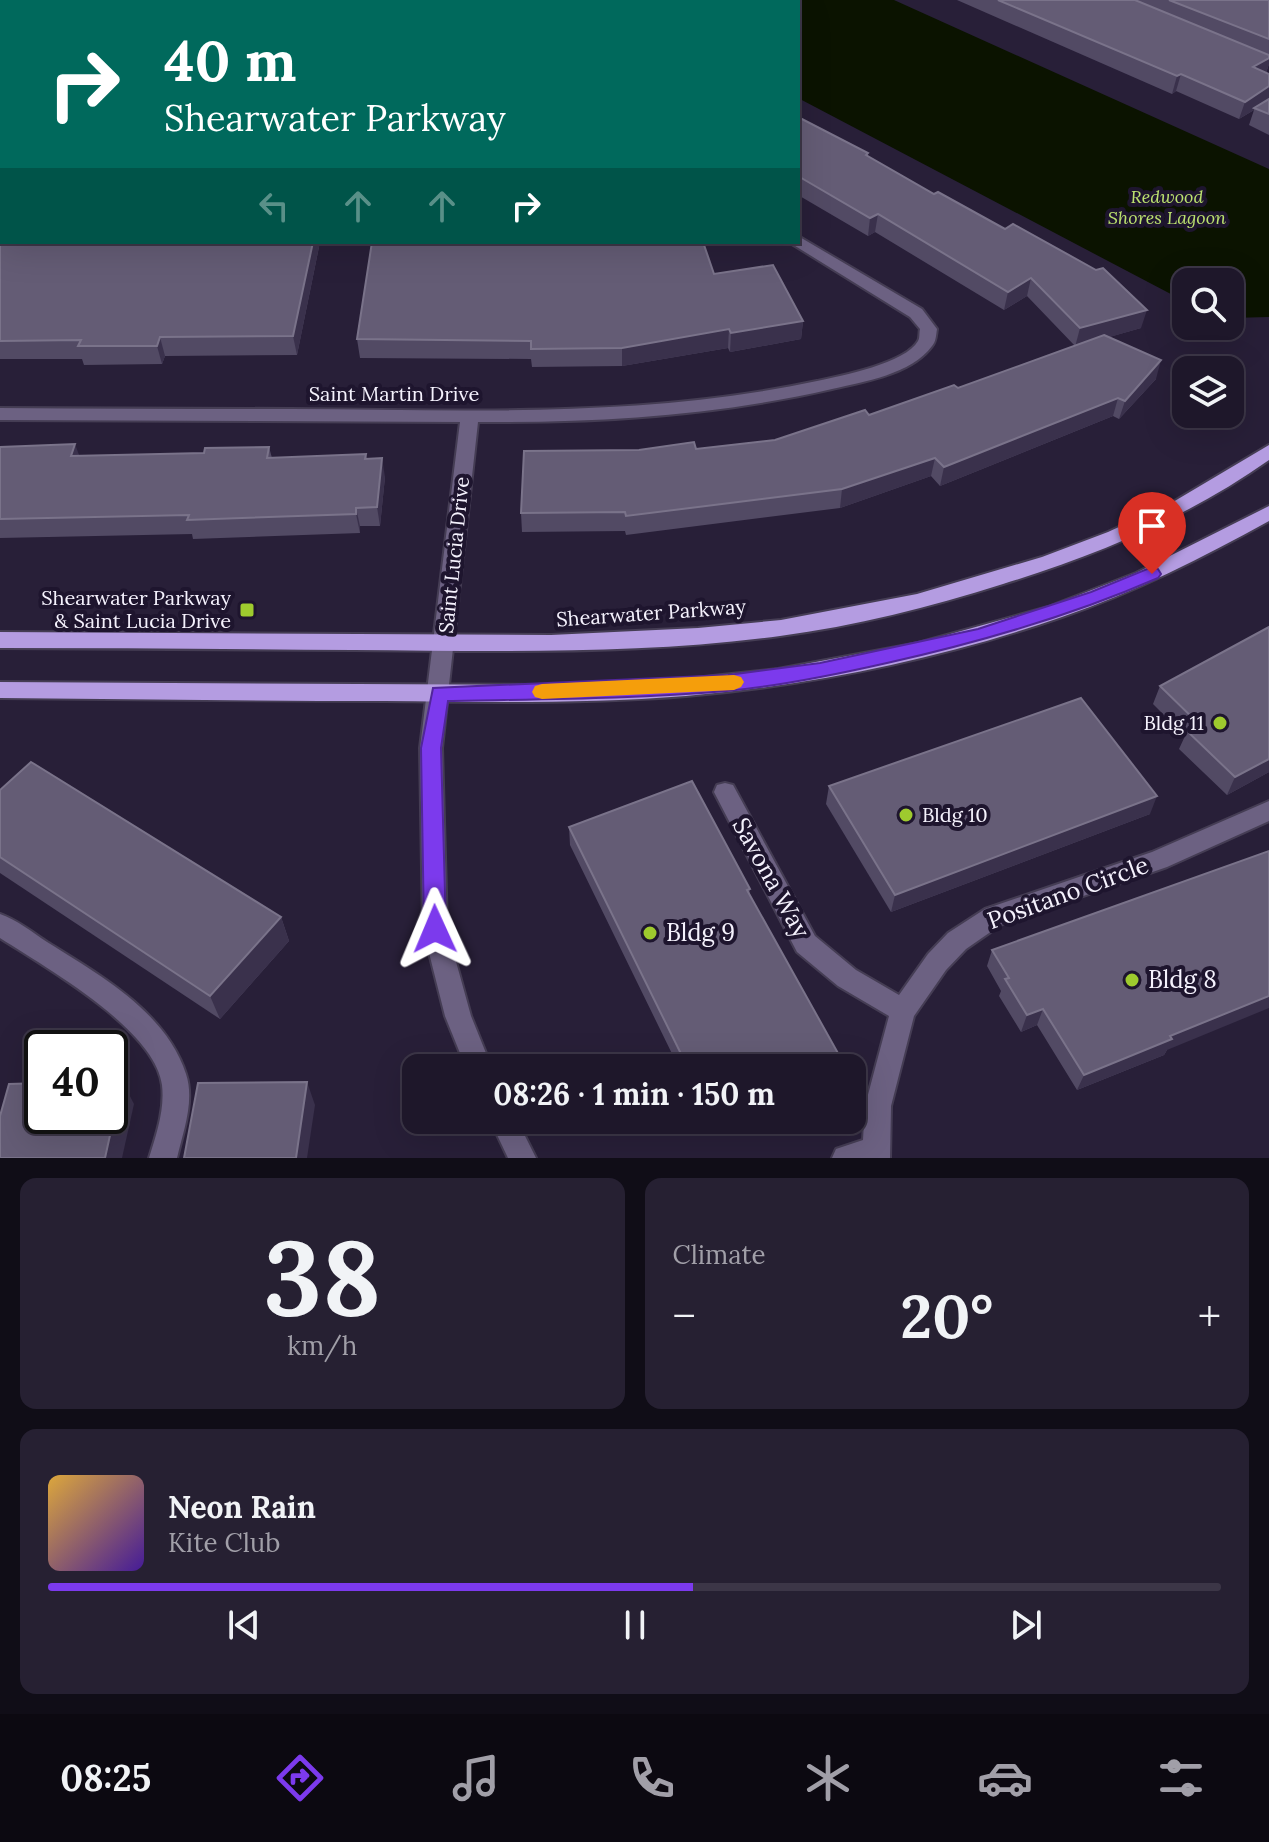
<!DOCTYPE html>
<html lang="en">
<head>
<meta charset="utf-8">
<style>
  :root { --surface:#1e172a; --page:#262032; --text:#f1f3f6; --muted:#a19fa8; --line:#3c3647; --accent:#7c3aed }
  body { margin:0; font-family:Lora,serif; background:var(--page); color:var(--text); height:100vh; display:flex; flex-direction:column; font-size:30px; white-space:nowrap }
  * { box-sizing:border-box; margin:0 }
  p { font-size:26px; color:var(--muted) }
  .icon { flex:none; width:44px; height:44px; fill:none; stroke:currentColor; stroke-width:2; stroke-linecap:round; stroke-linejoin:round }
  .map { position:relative; height:1158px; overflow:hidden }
  .panel { display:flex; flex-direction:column; gap:20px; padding:20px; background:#100d17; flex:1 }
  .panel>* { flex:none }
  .top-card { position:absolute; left:0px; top:0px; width:800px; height:244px; box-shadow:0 8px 32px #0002,0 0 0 2px var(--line); background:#00695c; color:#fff; overflow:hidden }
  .tools { position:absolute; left:1172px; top:268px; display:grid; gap:16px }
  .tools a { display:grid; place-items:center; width:72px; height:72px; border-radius:16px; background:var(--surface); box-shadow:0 8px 32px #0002,0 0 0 2px var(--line); font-size:40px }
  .speed { position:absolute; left:24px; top:1030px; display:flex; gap:16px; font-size:40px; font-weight:700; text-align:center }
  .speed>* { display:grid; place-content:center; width:104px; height:104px; border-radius:50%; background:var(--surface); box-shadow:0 8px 32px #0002,0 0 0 2px var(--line); line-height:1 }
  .speed .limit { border:4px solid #111; border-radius:12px; background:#fff; color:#111 }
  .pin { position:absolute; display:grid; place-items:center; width:68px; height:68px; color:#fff; margin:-82px -34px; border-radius:50% 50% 50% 0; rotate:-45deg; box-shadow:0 0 8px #0007 }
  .pin .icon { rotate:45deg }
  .me { position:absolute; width:88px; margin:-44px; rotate:359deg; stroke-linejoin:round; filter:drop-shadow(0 0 6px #0008) }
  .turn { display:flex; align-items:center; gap:28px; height:168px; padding:0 32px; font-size:36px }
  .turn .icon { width:104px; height:104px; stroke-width:2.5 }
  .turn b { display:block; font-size:56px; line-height:68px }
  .lanes { display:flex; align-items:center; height:76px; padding:0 32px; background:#0003; justify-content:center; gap:40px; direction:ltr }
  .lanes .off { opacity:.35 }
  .big { font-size:60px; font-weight:800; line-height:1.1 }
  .panel .tile { flex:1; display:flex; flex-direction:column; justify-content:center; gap:12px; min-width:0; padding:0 28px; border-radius:16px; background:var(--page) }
  .panel .dial { align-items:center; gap:0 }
  .dial b { font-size:104px; line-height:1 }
  .song { display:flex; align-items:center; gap:24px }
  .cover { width:96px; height:96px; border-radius:12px; background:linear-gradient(135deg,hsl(40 70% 55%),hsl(260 70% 35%)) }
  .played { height:8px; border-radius:4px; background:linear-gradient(90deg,var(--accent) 55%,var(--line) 55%) }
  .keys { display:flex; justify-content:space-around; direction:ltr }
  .heat { display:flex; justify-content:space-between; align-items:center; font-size:44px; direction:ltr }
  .panel .tiles { flex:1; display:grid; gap:20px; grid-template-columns:1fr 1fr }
  .tile:last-child { grid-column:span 2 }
  .trip { position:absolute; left:402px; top:1054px; width:464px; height:80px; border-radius:16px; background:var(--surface); box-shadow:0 8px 32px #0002,0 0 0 2px var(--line); font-weight:800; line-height:80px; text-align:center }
  .menu { display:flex; height:128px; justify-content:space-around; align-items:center; background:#0c0911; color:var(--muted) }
  .menu .icon { width:56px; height:56px }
  .menu .current { color:var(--accent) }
  .menu b { font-size:36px; color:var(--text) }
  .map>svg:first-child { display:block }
  .water { fill:#0b1300 }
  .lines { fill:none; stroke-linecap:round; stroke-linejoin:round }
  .minor-casing { stroke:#453d54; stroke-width:4 }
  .major-casing { stroke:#453d54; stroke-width:4 }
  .minor { fill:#6c6182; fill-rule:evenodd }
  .major { fill:#b49ce1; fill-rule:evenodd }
  .wall { fill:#524a64 }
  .shaded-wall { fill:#3a314c }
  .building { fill:#645c75; stroke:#7a738a; stroke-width:2 }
  .route { fill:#7c3aed; stroke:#51269a; stroke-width:2 }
  .slow { fill:#f59e0b }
  .poi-dot { fill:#9eca2e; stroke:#1e152e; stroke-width:3 }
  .labels { text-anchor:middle; stroke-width:8; stroke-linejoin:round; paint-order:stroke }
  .far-water-label { font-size:18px; font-style:italic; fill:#bce26f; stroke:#1e152e }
  .street-label { font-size:20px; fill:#f5f2fd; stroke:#1e152e }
  .poi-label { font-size:20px; fill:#f5f2fd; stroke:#1e152e; text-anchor:end }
  .near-street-label { font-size:24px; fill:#f5f2fd; stroke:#1e152e }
  .near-poi-label { font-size:24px; fill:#f5f2fd; stroke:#1e152e; text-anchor:start }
</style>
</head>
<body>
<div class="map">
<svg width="1269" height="1158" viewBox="0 0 1269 1158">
  <rect width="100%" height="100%" fill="#281f38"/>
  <!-- water -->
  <path class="water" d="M611 0H894L1269 169V317L1230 318V282H1186V302L798 98V2Z"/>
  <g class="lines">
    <!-- minor casing -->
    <g class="minor-casing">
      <g id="minor">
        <rect x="0" y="183" width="2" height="10"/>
        <path d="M798 236 922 309 937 329C936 335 936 342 932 346 912 374 863 382 832 389 715 416 598 423 478 422L442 748 447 929 471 1016 492 1068H466L445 1016 423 929 420 748 460 422 0 420V408C97 409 194 409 291 409 468 410 644 418 817 381 841 376 906 363 918 341 920 338 919 333 920 329L910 317 792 244 791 242H798Z"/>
        <path d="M725 783 733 785 815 936 856 970 899 995 928 954 948 933 985 909 1152 852 1269 801V821L1167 867 1002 924 966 949 946 970 914 1016 891 1106 890 1158H832L836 1149 863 1140 865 1106 889 1016 838 986 797 952 714 792 717 785Z"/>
        <path d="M0 914C17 920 32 932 47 942 100 975 166 1012 186 1074 195 1101 183 1132 177 1158H149C156 1135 165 1110 162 1085 155 1029 45 967 0 938Z"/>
        <path d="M490 1120H517L536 1158H508Z"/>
      </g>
    </g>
    <!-- major casing -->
    <g class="major-casing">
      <g id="major">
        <path d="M1269 445V460C1188 517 1098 555 1003 584 930 607 855 626 780 636 639 655 496 651 354 650 236 649 118 648 0 648V632L551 635 698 628 781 620 917 594 1042 557 1108 532 1173 502Z"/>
        <path d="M1269 506V521C1202 558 1135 592 1062 617 941 659 813 685 686 696 586 704 485 702 385 701 257 701 128 699 0 698V682L545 685 685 679 778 669 918 643 1048 607 1136 573Z"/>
      </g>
    </g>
    <!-- minor -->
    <use href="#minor" class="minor"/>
    <!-- major -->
    <use href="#major" class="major"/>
  </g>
  <!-- wall -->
  <g class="wall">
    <path d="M0 0H394V2H2V153H0Z"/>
    <path d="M456 0H572L576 2H460Z"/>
    <path d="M957 0H1269V64L1266 73 1269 74V135L1249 125 1254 110 1239 119 1176 91 1172 94Z"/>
    <path d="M798 117 868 153V156L1141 328 1109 337 1156 379 1119 419 1113 416 940 486 931 476 840 508 626 535 625 531 522 532 521 513 696 449 775 440 869 415 958 388 1075 346 1027 296 1004 310 875 232 868 236 798 195Z"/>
    <path d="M0 212 2 242H320L297 355 165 356 162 364 84 365 82 359H0Z"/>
    <path d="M803 321 801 339 730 352 728 348 622 366 532 367 531 359 360 358 357 339Z"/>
    <path d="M0 447 79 456 204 453 269 447 272 458 366 454 367 459 385 477 380 526H360V533L193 539 192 534 0 538Z"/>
    <path d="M1269 627V772L1227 795 1179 749 1185 736 1153 704 1160 686Z"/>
    <path d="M829 786 1150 814 891 912 826 804Z"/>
    <path d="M0 790 281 917 289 941 220 1019 0 873Z"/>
    <path d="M569 827 750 889 749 895 839 1055 837 1068H679L570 845Z"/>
    <path d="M992 950 1167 1050 1164 1055 1077 1090 1037 1025 1021 1032 999 996 1001 991 987 966Z"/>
  </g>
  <!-- shaded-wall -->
  <g class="shaded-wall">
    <path d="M1269 58V64L1266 73 1253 67Z"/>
    <path d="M1181 74 1176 91 1172 94 1177 76Z"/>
    <path d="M1269 86V100L1254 108V110L1239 119 1245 102Z"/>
    <path d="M878 214 875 232 868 236 870 218Z"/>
    <path d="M313 242H320L297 355 293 336Z"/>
    <path d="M1031 278 1027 296 1004 310 1008 292Z"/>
    <path d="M1147 310 1141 328 1075 347 1080 328Z"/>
    <path d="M803 321 801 339 730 352 731 333Z"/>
    <path d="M729 329 728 348 622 366V348Z"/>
    <path d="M160 337 165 356 162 364 157 346Z"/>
    <path d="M1161 360 1156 379 1119 419 1125 401Z"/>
    <path d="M1118 398 1113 416 940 486 944 467Z"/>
    <path d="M75 444 82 463 71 456Z"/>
    <path d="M382 458 385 477 380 526 377 507Z"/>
    <path d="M935 458 931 476 840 508 842 489Z"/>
    <path d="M356 508 360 526V533L356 514Z"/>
    <path d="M1269 759V772L1227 795 1235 777Z"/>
    <path d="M1157 796 1150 814 891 912 895 895Z"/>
    <path d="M281 917 289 941 220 1019 210 996Z"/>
    <path d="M1269 996V1008L1167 1050 1164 1055 1077 1090 1084 1075 1170 1036Z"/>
    <path d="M1043 1009 1037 1025 1021 1032 1027 1015Z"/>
    <path d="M839 1055 837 1068H807Z"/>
    <path d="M122 1081 134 1104 122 1158H105Z"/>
    <path d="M307 1082 315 1105 307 1158H296Z"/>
  </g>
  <!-- building -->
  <g class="building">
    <path d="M0 0H389V2H2V136H0Z"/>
    <path d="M485 0H572L576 2H488Z"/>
    <path d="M998 0H1135L1269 55V58L1253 67 1269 74V86L1245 102 1181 74 1177 76Z"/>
    <path d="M1169 0H1269V39Z"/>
    <path d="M1269 99V114L1254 108Z"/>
    <path d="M798 117 868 153 866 155 934 194 938 192 1005 229 1013 224 1096 270 1103 268 1147 310 1080 328 1031 278 1008 292 878 214 870 218 798 176Z"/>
    <path d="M0 212H2V242H313L293 336 160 337 157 346H78L81 340 0 341Z"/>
    <path d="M372 242H703L714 274 773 265 803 321 731 333 729 329 622 348 531 349V341L357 339Z"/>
    <path d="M1104 335 1161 360 1125 401 1118 398 944 467 935 458 842 489 626 516 625 512 521 513 524 451 639 450 694 442 696 449 775 440 865 410 869 415 954 385 958 388Z"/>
    <path d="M75 444 71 456 204 453 205 448 269 447 267 458 366 454 365 459 382 458 377 507 356 508V514L187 520 189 515 0 519V447Z"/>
    <path d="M1269 627V759L1235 777 1187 731 1199 724 1160 686Z"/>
    <path d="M1081 698 1157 796 895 895 829 786Z"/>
    <path d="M31 762 281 917 210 996 0 857V790Z"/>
    <path d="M692 781 750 889 747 890 839 1055 807 1068H768L766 1065 759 1068H688L569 827Z"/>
    <path d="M1269 851V996L1170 1036 1172 1039 1084 1075 1043 1009 1027 1015 1005 979 1009 978 992 950Z"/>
    <path d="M122 1081 105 1158H0V1116L9 1084 42 1083V1116H110V1082Z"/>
    <path d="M307 1082 296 1158H184L198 1083Z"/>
  </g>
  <!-- route -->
  <path class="route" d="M1152 567 1158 569 1161 574 1158 578C1071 616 981 642 887 663 834 675 781 686 727 691 634 699 541 699 448 701L441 748 446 929 443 936 435 939 427 936 424 929 421 748 433 688 728 675 820 663 978 629 1091 592Z"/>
  <!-- slow -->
  <path class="slow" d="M734 675 741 677 744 682 741 687 734 690 542 699 535 697 532 692 535 686 542 684Z"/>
  <!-- markers -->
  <g class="poi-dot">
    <rect x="239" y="602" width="16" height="16" rx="4"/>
    <circle cx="1220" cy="723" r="8"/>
    <circle cx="906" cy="815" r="8"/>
    <circle cx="650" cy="933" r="8"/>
    <circle cx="1132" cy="980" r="8"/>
  </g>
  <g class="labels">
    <!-- far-water labels -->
    <g class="far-water-label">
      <text x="1167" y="203">Redwood<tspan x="1167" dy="21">Shores Lagoon</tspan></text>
    </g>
    <!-- street labels -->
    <g class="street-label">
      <text x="394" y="401">Saint Martin Drive</text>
      <text transform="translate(454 555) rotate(-84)" y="7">Saint Lucia Drive</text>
      <text transform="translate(651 613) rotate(-4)" y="7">Shearwater Parkway</text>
    </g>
    <!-- poi labels -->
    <g class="poi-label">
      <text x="231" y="605">Shearwater Parkway<tspan x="231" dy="23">&amp; Saint Lucia Drive</tspan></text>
      <text x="1204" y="730">Bldg 11</text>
      <text x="922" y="822" text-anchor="start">Bldg 10</text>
    </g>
    <!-- near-street labels -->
    <g class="near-street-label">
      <text transform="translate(771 878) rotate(61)" y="8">Savona Way</text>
      <text transform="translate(1068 893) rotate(-20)" y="8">Positano Circle</text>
    </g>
    <!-- near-poi labels -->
    <g class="near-poi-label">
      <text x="666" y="941">Bldg 9</text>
      <text x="1148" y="988">Bldg 8</text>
    </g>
  </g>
</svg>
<div class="tools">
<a><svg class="icon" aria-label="search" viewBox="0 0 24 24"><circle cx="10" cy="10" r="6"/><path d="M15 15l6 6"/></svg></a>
<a><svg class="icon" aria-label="layers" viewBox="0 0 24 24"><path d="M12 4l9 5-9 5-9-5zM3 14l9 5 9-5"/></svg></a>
</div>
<div class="speed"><div class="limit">40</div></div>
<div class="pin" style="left:1152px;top:574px;background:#d93025"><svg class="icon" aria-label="arrive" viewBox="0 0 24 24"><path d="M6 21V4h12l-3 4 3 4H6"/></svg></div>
<svg class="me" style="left:435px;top:929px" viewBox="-20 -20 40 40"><path d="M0-17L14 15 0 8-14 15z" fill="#7c3aed" stroke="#fff" stroke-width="4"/></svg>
<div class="trip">08:26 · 1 min · 150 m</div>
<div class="top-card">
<div class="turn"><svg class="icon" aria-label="right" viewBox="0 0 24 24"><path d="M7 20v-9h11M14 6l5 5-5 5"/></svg><div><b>40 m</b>Shearwater Parkway</div></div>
<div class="lanes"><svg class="icon off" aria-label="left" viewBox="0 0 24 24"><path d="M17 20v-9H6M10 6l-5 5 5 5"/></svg><svg class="icon off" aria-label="ahead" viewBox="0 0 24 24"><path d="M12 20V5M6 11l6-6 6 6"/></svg><svg class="icon off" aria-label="ahead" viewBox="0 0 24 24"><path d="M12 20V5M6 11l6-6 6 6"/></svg><svg class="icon" aria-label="right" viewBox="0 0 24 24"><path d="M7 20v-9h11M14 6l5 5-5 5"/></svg></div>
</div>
</div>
<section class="panel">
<div class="tiles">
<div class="tile dial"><b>38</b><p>km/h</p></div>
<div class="tile"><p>Climate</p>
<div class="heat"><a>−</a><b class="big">20°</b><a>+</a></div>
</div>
<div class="tile">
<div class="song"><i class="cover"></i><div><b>Neon Rain</b><p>Kite Club</p></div></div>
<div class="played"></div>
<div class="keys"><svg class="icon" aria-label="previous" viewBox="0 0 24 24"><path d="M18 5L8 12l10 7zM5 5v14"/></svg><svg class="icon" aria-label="pause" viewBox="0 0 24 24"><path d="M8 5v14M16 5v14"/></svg><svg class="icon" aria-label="next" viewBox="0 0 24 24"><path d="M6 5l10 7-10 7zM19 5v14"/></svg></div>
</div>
</div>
</section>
<nav class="menu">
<b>08:25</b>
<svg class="icon current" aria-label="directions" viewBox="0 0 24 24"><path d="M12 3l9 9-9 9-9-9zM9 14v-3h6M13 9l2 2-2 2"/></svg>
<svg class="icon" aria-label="music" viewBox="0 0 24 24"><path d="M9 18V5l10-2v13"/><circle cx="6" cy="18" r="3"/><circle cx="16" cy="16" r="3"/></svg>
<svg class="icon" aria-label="phone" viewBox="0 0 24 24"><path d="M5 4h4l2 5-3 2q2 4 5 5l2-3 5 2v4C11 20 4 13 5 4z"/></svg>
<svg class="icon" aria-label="climate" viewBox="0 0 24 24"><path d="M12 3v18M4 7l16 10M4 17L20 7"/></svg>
<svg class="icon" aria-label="car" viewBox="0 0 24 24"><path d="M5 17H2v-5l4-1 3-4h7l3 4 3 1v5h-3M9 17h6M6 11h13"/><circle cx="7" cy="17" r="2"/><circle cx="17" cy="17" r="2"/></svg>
<svg class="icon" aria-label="filters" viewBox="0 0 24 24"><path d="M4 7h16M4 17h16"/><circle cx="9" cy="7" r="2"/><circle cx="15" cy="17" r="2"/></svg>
</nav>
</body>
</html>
